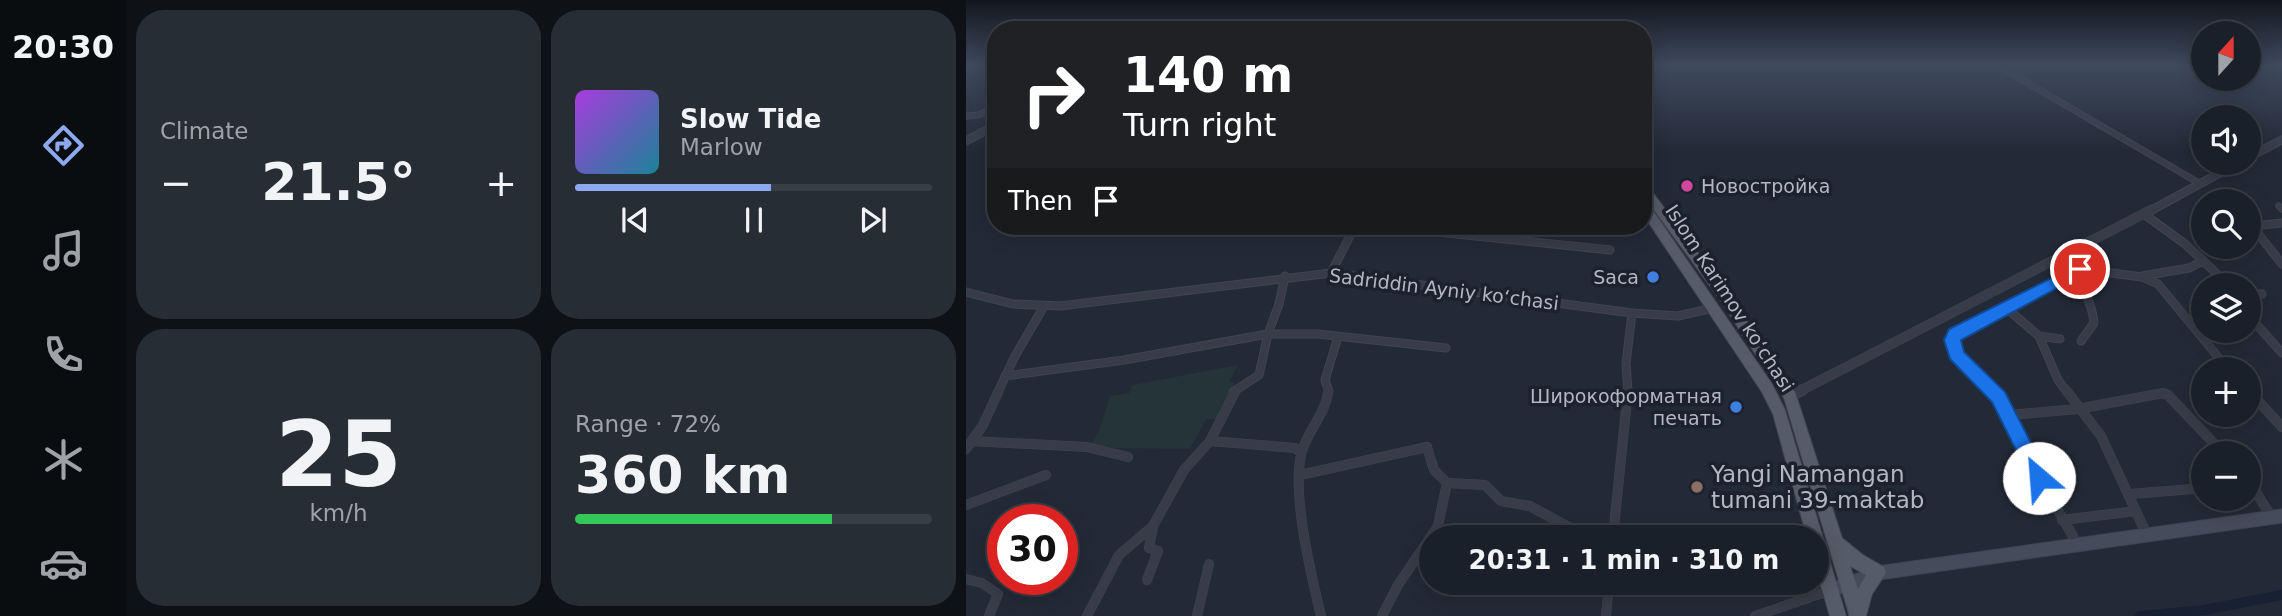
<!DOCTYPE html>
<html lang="en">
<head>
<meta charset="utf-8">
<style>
  :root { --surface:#1a2029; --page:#272d35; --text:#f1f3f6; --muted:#9fa3a8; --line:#383e46; --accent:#8da8ee }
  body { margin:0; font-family:"DejaVu Sans",sans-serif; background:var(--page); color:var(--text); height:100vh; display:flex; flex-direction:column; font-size:26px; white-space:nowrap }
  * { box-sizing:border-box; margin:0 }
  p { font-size:23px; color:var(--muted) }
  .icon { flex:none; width:38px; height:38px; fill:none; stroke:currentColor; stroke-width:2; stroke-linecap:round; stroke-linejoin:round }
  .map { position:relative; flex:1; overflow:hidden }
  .details { display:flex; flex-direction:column; gap:10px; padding:10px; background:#0e1217; width:840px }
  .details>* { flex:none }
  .top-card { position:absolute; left:21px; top:21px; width:665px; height:214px; border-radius:28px; box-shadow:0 4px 18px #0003,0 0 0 2px var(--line); background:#202124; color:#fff; overflow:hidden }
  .needle { width:46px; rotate:21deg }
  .tools { position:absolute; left:1225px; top:21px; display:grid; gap:14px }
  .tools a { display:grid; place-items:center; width:70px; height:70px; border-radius:50%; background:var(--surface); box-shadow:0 4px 18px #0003,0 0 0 2px var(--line); font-size:35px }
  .speed { position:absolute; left:21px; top:504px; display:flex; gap:14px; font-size:35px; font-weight:700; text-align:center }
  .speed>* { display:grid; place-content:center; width:91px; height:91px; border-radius:50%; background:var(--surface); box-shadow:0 4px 18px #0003,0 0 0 2px var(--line); line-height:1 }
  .speed .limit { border:10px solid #d22; background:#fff; color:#111 }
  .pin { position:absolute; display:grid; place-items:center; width:60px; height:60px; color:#fff; margin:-30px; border:4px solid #fff; border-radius:50%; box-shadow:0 2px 7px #0007 }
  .me { position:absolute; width:77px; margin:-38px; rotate:333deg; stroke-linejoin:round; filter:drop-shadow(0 0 5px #0008) }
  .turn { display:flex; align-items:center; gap:24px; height:147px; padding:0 21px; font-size:32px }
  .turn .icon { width:91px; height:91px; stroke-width:2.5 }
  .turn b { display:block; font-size:49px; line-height:60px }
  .then { display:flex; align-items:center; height:66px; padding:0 21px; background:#0003; gap:14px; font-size:26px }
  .big { font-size:52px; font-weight:600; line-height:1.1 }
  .details .tile { flex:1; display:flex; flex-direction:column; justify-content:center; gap:10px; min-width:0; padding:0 24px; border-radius:28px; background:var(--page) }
  .details .dial { align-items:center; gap:0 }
  .dial b { font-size:91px; line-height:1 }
  .song { display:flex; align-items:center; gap:21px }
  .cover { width:84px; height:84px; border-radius:10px; background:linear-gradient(135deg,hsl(280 70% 55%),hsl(190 70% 35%)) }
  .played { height:7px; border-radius:4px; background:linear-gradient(90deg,var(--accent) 55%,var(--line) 55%) }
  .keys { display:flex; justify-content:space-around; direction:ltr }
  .heat { display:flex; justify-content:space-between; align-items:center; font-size:38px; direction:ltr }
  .charge { height:10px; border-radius:5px; background:linear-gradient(90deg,#34c759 72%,var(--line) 0) }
  .details .tiles { flex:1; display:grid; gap:10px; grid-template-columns:repeat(2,1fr) }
  .trip { position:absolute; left:453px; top:525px; width:410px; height:70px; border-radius:35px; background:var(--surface); box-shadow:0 4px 18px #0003,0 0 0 2px var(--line); font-weight:600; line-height:70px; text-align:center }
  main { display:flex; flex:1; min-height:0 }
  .menu { display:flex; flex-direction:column; width:126px; justify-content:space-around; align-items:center; background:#0a0d10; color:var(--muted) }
  .menu .icon { width:49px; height:49px }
  .menu .selected { color:var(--accent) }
  .menu b { font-size:32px; color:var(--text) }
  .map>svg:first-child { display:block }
  .green { fill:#253438 }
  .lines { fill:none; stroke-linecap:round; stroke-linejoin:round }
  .canal { stroke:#182034; stroke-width:10 }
  .minor-far2-casing { stroke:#404551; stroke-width:7 }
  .minor-far1-casing { stroke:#404551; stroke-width:9 }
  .minor-casing { stroke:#404551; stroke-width:10 }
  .tertiary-far2-casing { stroke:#404551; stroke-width:9 }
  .tertiary-far1-casing { stroke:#404551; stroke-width:10 }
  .tertiary-casing { stroke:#404551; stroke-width:12 }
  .secondary-casing { stroke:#404551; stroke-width:15 }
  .primary-casing { stroke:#404551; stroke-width:2 }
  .minor-far2 { stroke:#373c48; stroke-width:5 }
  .minor-far1 { stroke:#373c48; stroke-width:7 }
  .minor { stroke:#373c48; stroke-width:9 }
  .tertiary-far2 { stroke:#373c48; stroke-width:7 }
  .tertiary-far1 { stroke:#373c48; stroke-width:9 }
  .tertiary { stroke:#373c48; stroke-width:10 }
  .secondary { stroke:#454b5b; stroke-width:13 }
  .primary { fill:#555b68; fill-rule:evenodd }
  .route { fill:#1a73e8; stroke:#114b97; stroke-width:2 }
  .hotel-dot { fill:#d1479c; stroke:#1c212d; stroke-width:2.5 }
  .shop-dot { fill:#3f7fe0; stroke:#1c212d; stroke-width:2.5 }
  .education-dot { fill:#8d6e63; stroke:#1c212d; stroke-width:2.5 }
  .labels { text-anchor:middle; stroke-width:7; stroke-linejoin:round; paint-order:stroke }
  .poi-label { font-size:19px; fill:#b2b7c4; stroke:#1c212d; text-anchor:end }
  .street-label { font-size:19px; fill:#b2b7c4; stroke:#1c212d }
  .near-poi-label { font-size:23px; fill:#b2b7c4; stroke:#1c212d; text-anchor:start }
</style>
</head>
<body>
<main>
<nav class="menu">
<b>20:30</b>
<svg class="icon selected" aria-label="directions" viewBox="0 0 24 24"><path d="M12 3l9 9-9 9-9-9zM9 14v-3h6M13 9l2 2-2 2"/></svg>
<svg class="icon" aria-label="music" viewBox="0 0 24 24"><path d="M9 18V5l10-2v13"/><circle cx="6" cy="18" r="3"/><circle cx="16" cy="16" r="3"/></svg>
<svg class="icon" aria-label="phone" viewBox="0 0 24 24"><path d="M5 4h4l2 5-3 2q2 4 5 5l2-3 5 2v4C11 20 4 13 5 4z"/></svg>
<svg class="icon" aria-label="climate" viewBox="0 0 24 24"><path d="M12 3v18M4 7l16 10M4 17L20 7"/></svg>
<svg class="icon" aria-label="car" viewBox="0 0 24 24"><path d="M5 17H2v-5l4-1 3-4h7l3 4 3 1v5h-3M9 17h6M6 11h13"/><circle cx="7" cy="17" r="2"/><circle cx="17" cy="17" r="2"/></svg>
</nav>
<section class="details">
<div class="tiles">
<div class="tile"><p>Climate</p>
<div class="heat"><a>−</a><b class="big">21.5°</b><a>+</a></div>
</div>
<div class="tile">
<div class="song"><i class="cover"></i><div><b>Slow Tide</b><p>Marlow</p></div></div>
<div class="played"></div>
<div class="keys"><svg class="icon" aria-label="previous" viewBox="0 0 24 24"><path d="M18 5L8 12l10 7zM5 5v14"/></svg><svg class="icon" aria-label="pause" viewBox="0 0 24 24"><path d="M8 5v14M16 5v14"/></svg><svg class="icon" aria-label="next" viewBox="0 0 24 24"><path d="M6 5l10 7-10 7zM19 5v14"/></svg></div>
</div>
<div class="tile dial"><b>25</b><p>km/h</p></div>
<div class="tile"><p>Range · 72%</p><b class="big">360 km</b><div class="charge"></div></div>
</div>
</section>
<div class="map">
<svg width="1316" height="616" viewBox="0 0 1316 616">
  <rect width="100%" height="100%" fill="#232a37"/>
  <!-- green -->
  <path class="green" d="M272 365 263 382 268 383 252 419H240L224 449 146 448 126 443 133 431 144 396 164 393 166 385Z"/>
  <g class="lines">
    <!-- canal -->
    <path class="canal" d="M1174 616 1238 610 1316 595"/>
    <!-- minor-far2 casing -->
    <g class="minor-far2-casing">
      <g id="minor-far2">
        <path d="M1031 65 1233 183"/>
        <path d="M0 116 13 115 30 106"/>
        <path d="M1313 206 1316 209"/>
      </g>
    </g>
    <!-- minor-far1 casing -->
    <g class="minor-far1-casing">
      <g id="minor-far1">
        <path d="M1178 214 1219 244 1263 285"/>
        <path d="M1316 223 1286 226 1316 264"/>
        <path d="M413 226 644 250"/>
        <path d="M1114 269 1176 277 1192 284 1262 369"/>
        <path d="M365 273 389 226"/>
        <path d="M1106 274C1118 289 1126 303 1128 323L1115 341"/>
        <path d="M1176 276 1223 268 1237 261"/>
        <path d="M0 292 47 304 94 306 365 273 666 313 712 316 747 308"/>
        <path d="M1283 294H1296"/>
        <path d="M1040 308 1073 336 1092 380 1101 392"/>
        <path d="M1283 316 1316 353"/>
        <path d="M1073 336 1094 339"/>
        <path d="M39 376 158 360 302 334 313 304 319 276"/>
        <path d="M32 392 49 356 77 308"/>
        <path d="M267 392 293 375 302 334H352L480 348"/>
        <path d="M363 392 359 380 372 337"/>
        <path d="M662 392 660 364 666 313"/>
        <path d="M1028 392 990 355 986 347 989 334 1114 269 1110 251"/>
      </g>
    </g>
    <!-- minor casing -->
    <g class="minor-casing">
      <g id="minor">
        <path d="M1026 390 1033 397 1062 458 1112 545"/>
        <path d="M1100 390 1135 436 1181 535"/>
        <path d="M1283 391 1316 427"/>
        <path d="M1044 415 1112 409 1197 393 1202 395 1257 453"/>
        <path d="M6 441 121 447 162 457"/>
        <path d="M244 441 329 448 335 453"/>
        <path d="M0 449 17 425 33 390"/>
        <path d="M334 475 461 447 468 470 481 483 472 526 432 585 416 616"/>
        <path d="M1283 482 1306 517"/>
        <path d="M481 483 519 485 535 501 564 506 621 537"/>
        <path d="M1164 494 1227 489"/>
        <path d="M0 505 80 475"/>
        <path d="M1096 520 1170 511"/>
        <path d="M647 537 662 390"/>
        <path d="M0 579 16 583 32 594 23 616"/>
        <path d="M181 580 192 551 183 548 187 526"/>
        <path d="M121 616 153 555 187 526 218 470 244 441 270 390"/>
        <path d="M231 616 243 564"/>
        <path d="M355 616C345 574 326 496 335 455 340 432 361 413 362 390"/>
        <path d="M640 616 643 583"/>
        <path d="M789 616 865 590"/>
      </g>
    </g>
    <!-- tertiary-far2 casing -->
    <g class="tertiary-far2-casing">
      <g id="tertiary-far2">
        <path d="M0 141 30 125"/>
        <path d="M1283 157 1316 140"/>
        <path d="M1184 211 1272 163"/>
      </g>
    </g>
    <!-- tertiary-far1 casing -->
    <g class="tertiary-far1-casing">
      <path id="tertiary-far1" d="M832 392 1187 209"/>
    </g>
    <!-- tertiary casing -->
    <g class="tertiary-casing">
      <path id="tertiary" d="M824 396 836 390"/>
    </g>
    <!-- secondary casing -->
    <g class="secondary-casing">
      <path id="secondary" d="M865 590 912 573 1316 516"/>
    </g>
    <!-- primary casing -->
    <g class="primary-casing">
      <g id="primary">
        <path d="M677 184 681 185 761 292 829 392 876 538 897 555 918 567 920 573 906 594 900 616H883V614L818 398 753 298 677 195ZM884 566 900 575 892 589Z"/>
        <path d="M677 202H681L806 384 819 410 880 616H864L850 570V537H841L807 414 796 392 677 214Z"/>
      </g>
    </g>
    <!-- minor-far2 -->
    <use href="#minor-far2" class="minor-far2"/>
    <!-- minor-far1 -->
    <use href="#minor-far1" class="minor-far1"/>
    <!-- minor -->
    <use href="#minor" class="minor"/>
    <!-- tertiary-far2 -->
    <use href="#tertiary-far2" class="tertiary-far2"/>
    <!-- tertiary-far1 -->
    <use href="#tertiary-far1" class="tertiary-far1"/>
    <!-- tertiary -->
    <use href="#tertiary" class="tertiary"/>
    <!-- secondary -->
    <use href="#secondary" class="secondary"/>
    <!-- primary -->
    <use href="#primary" class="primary"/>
  </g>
  <!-- sky -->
  <linearGradient id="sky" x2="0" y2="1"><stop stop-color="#13171e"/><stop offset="0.43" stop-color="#3f4a5e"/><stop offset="1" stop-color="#3f4a5e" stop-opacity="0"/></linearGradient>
  <rect width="1316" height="151" fill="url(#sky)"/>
  <!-- route -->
  <path class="route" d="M1114 264 1119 265 1121 269 1119 273 995 340 998 352 1039 392 1083 478 1080 484 1073 487 1067 484 1026 402 984 359 978 340 983 329Z"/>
  <!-- markers -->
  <circle class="hotel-dot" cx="721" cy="186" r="7"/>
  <g class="shop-dot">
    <circle cx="687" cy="277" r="7"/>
    <circle cx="770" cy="407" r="7"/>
  </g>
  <circle class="education-dot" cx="731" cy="487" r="7"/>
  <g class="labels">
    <!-- poi labels -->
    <g class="poi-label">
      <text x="735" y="193" text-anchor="start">Новостройка</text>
      <text x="673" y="284">Saca</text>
      <text x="756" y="403">Широкоформатная<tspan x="756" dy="22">печать</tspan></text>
    </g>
    <!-- street labels -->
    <g class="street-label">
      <text transform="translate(478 289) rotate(7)" y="7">Sadriddin Ayniy koʻchasi</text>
      <text transform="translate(764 298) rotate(57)" y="7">Islom Karimov koʻchasi</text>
    </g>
    <!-- near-poi labels -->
    <g class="near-poi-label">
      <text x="745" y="482">Yangi Namangan<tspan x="745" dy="26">tumani 39-maktab</tspan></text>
    </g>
  </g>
</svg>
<div class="tools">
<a><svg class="needle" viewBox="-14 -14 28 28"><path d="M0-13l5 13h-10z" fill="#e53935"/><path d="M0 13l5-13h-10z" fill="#9fa3a8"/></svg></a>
<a><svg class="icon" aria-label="sound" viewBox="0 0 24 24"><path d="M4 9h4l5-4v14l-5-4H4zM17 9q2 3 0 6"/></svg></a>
<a><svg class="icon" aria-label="search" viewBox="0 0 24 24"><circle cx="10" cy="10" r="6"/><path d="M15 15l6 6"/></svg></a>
<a><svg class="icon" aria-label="layers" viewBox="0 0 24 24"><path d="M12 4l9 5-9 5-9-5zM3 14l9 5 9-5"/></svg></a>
<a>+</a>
<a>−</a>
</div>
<div class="speed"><div class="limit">30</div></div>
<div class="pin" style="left:1114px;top:269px;background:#d93025"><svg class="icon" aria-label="arrive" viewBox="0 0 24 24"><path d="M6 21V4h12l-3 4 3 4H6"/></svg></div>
<svg class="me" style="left:1073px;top:478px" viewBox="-20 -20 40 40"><circle r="19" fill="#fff"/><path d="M0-13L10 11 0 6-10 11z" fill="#1a73e8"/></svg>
<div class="trip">20:31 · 1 min · 310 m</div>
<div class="top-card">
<div class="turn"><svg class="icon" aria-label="right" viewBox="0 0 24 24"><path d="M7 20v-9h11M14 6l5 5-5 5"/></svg><div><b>140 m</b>Turn right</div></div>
<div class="then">Then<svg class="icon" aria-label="arrive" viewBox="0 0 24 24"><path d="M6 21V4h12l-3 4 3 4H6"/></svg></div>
</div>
</div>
</main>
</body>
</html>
